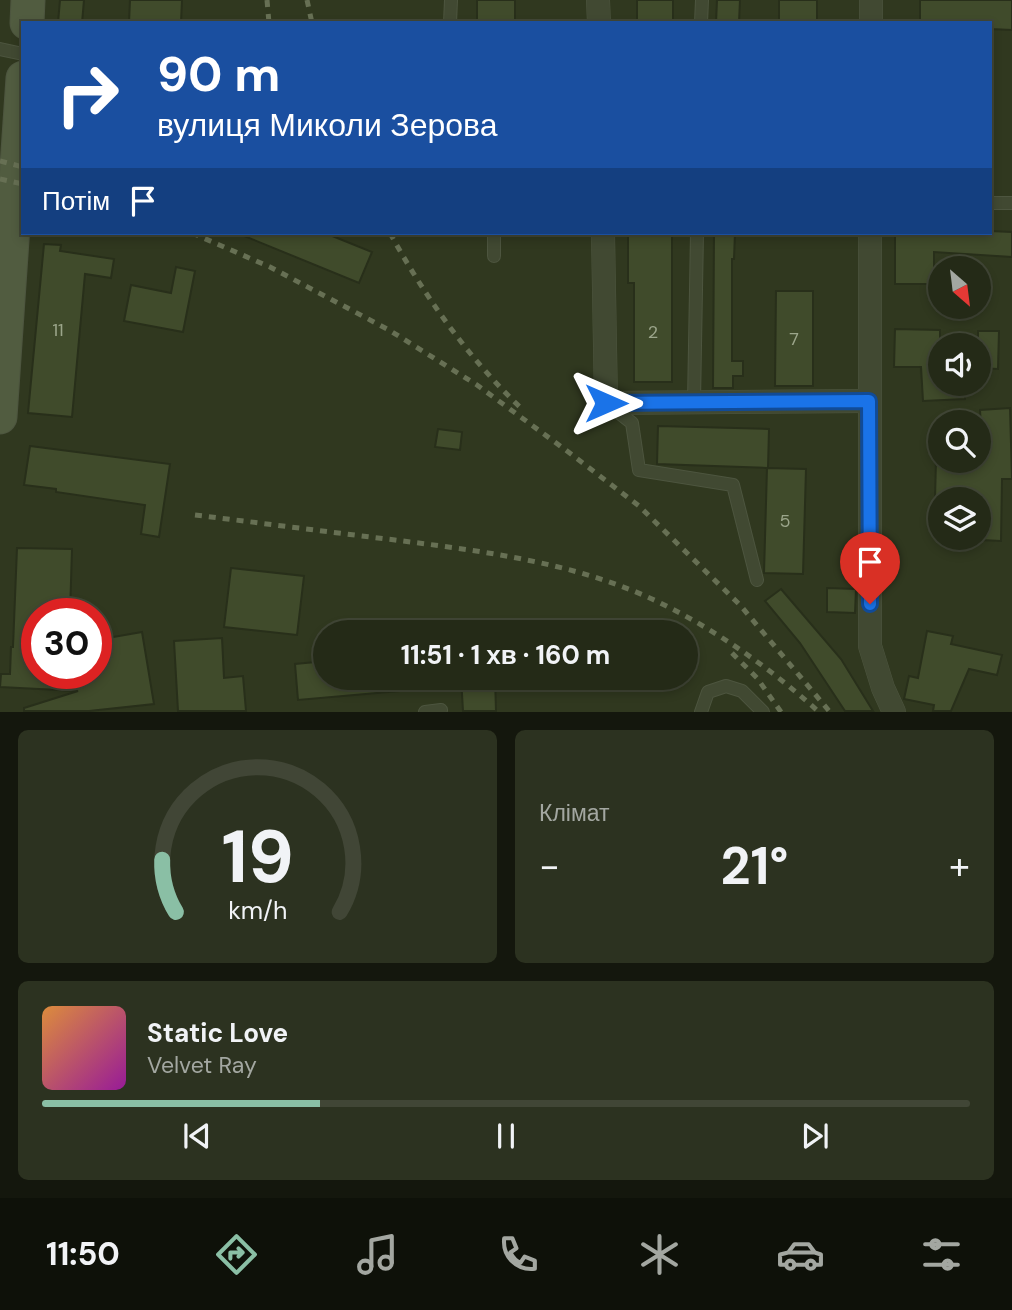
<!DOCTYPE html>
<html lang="uk">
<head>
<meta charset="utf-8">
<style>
  :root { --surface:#242a17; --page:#2c3220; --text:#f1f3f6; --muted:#a3a7a1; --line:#414636; --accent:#8abfa5 }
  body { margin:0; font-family:"DM Sans",sans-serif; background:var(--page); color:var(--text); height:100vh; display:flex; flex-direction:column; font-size:26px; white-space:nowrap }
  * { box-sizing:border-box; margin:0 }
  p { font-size:23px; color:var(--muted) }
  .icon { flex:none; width:38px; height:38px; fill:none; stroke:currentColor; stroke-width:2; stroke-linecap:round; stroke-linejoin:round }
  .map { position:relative; height:712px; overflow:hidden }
  .drawer { display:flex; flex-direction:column; gap:18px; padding:18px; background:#14170d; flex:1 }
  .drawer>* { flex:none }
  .top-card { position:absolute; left:21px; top:21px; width:971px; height:214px; border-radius:0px; box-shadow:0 4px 10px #0003,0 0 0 2px var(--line); background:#1a4fa0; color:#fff; overflow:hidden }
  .needle { width:46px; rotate:152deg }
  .controls { position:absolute; left:928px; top:256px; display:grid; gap:14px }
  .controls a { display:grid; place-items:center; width:63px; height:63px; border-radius:50%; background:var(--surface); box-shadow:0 4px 10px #0003,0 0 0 2px var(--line); font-size:35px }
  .speed { position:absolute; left:21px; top:598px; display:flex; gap:14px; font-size:35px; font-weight:700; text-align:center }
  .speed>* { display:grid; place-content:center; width:91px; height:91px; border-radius:50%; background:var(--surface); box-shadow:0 4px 10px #0003,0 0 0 2px var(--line); line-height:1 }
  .speed .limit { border:10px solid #d22; background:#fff; color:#111 }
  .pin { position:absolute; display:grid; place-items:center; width:60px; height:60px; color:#fff; margin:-72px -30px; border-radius:50% 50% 50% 0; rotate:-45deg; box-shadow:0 0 7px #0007 }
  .pin .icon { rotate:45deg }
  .me { position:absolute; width:77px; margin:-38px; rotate:90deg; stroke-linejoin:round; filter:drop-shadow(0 0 5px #0008) }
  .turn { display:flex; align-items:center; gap:24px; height:147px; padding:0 21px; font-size:32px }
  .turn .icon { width:91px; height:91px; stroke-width:2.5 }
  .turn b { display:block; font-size:49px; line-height:60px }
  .then { display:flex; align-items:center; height:66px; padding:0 21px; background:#0003; gap:14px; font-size:26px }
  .big { font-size:52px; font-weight:700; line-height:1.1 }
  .drawer .card { flex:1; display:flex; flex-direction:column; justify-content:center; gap:10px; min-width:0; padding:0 24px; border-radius:10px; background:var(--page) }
  .drawer .dial { align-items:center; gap:0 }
  .dial svg { height:182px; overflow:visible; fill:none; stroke:var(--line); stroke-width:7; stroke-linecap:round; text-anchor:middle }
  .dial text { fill:var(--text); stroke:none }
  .song { display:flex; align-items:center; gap:21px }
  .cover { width:84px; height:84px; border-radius:10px; background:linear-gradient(135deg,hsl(30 70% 55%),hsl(300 70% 35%)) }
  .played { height:7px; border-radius:4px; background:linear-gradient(90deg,var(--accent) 30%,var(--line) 30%) }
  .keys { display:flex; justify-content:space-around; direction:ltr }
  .heat { display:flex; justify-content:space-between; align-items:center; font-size:38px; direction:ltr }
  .drawer .tiles { flex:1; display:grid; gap:18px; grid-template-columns:1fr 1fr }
  .card:last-child { grid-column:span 2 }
  .trip { position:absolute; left:313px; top:620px; width:385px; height:70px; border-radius:35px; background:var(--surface); box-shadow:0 4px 10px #0003,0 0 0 2px var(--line); font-weight:700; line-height:70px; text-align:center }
  .tabs { display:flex; height:112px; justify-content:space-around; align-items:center; background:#0e1109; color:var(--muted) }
  .tabs .icon { width:49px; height:49px }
  .tabs .active { color:var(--accent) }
  .tabs b { font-size:32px; color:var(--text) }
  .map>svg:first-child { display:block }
  .building { fill:#404b2b; stroke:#282f1a; stroke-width:2 }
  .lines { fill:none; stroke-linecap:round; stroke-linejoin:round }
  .lane-casing { stroke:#4d553f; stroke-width:14 }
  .street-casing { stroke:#4d553f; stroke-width:24 }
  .secondary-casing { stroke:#4d553f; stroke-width:35 }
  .lane { stroke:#414932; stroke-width:12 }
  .street { stroke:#414932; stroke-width:23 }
  .secondary { stroke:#515c40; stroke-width:33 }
  .rail { stroke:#677054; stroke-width:5; stroke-dasharray:7 7; stroke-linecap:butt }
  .route-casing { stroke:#114b97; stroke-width:18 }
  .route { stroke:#1a73e8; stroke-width:12 }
  .labels { text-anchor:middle; stroke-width:7; stroke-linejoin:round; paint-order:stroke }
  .number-label { font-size:18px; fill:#9ca68b }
</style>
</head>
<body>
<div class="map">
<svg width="1012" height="712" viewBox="0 0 1012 712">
  <rect width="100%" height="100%" fill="#30381f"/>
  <!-- building -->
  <g class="building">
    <path d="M60 0H84L82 23H58Z"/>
    <path d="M130 0H182L181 23H129Z"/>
    <rect x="477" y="0" width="38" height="23"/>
    <rect x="637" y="0" width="36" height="23"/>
    <path d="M717 0H740L739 23H716Z"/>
    <rect x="779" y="0" width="38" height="23"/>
    <path d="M920 0H1012V30L990 29V23H920Z"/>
    <path d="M990 231 1012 232V257L934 252V284H895V236H940V233H990Z"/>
    <path d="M237 233H325L372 252 359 283Z"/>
    <path d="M634 233H672V382H634V283H628V236H634Z"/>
    <path d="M714 233H735L734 259H732V361H743V376H733V388H713Z"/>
    <path d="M44 244 61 245 60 251 114 259 111 278 85 274 72 417 28 413Z"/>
    <path d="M176 267 195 271 183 332 124 321 131 285 171 293Z"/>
    <path d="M776 291H813V386H775Z"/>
    <path d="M895 329 940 330V383H964L965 399 923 401 921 367H894Z"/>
    <path d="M978 331H999L998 369 978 368Z"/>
    <path d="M1010 408 1012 479H1002L1001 541 981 540V518H978V499H935L936 460H978V444H982L980 410Z"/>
    <path d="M658 426 769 429 768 468 657 464Z"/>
    <path d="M438 429 462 432 460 450 435 447Z"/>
    <path d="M30 446 170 464 159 537 141 534 145 505 56 492V489L24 485Z"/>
    <path d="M767 468 806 469 803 574 764 573Z"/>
    <path d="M17 548 72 549 70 614H37V674H96V640L142 632 154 704 89 711H24V708L78 691 0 687 1 674H10L11 647H13Z"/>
    <path d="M231 568 304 576 297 635 224 627Z"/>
    <path d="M827 588 856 589 855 613 827 612Z"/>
    <path d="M781 589 841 659 873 711H845L800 643 765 601Z"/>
    <path d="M927 631 953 636 951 644 1002 655 997 675 969 669 951 711H933L934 705 904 699 909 676 918 678Z"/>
    <path d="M222 638 224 678 243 676 246 711H178L174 641Z"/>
    <path d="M326 661V677H422V689L298 700 295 664Z"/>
    <path d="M461 677H495L496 711H463Z"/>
  </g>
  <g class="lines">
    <!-- lane casing -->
    <g class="lane-casing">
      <g id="lane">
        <path d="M450 23 451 0"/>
        <path d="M701 23 702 0"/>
        <path d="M0 49 23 54"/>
        <path d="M990 203H1012"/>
        <path d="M494 233V256"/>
        <path d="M694 402 697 233"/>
        <path d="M609 405 632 423 639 470 733 485 757 580"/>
        <path d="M425 712 441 710"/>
        <path d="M701 712 708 692 726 686 742 691 763 712"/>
      </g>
    </g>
    <!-- street casing -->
    <g class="street-casing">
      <g id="street">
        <path d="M598 0 599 23"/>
        <path d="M871 23V0"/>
        <path d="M603 233 606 403 868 401"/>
        <path d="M870 233V646L883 688 894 712"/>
      </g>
    </g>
    <!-- secondary casing -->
    <g class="secondary-casing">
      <g id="secondary">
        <path d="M27 23 28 0"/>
        <path d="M0 417 23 78"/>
      </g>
    </g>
    <!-- lane -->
    <use href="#lane" class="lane"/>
    <!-- street -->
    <use href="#street" class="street"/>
    <!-- secondary -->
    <use href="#secondary" class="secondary"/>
    <!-- rail -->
    <g class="rail">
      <path d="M267 0 269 23"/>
      <path d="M307 0 312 23"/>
      <path d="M0 161 23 167"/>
      <path d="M0 179 23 184"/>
      <path d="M192 233 270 267 389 330 477 385 563 448 639 506 740 605 830 712"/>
      <path d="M390 233C425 297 469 359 522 409"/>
      <path d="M195 515C261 523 328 532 395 540 481 551 572 562 652 599 712 627 769 667 819 712"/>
      <path d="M732 653 757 678 781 712"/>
    </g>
  </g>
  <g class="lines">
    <!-- route casing -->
    <g class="route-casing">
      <path id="route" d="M606 403 869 401 870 604"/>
    </g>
    <!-- route -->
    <use href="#route" class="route"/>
  </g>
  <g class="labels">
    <!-- number labels -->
    <g class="number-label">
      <text x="58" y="336">11</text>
      <text x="653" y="338">2</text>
      <text x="794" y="345">7</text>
      <text x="785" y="527">5</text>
    </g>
  </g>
</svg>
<div class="controls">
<a><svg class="needle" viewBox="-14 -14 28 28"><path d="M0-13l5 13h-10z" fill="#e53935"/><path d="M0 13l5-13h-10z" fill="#a3a7a1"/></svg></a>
<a><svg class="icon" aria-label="sound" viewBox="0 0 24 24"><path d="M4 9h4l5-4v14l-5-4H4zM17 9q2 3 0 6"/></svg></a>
<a><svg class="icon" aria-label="search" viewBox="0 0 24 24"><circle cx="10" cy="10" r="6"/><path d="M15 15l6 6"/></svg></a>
<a><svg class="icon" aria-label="layers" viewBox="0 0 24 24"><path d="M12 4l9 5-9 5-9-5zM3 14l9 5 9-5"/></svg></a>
</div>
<div class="speed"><div class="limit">30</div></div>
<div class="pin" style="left:870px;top:604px;background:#d93025"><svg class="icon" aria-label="arrive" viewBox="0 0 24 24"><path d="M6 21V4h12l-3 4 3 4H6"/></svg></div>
<svg class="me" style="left:606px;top:403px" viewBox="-20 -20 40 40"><path d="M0-17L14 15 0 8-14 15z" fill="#1a73e8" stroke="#fff" stroke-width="4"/></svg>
<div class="trip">11:51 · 1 хв · 160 m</div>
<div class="top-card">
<div class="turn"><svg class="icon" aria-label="right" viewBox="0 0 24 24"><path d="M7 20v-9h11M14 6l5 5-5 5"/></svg><div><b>90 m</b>вулиця Миколи Зерова</div></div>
<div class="then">Потім<svg class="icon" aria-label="arrive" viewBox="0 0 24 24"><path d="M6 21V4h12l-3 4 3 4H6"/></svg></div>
</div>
</div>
<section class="drawer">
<div class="tiles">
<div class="card dial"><svg viewBox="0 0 100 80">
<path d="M14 69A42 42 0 1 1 86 69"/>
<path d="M14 69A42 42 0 0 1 8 46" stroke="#8abfa5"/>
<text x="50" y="56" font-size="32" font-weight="700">19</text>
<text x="50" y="72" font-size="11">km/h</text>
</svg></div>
<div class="card"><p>Клімат</p>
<div class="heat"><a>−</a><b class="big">21°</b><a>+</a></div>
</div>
<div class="card">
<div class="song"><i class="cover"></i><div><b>Static Love</b><p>Velvet Ray</p></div></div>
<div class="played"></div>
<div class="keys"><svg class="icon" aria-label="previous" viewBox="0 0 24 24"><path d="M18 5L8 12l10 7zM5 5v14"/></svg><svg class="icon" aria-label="pause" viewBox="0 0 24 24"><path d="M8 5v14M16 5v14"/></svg><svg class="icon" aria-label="next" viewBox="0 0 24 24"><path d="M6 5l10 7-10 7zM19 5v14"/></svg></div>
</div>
</div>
</section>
<nav class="tabs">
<b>11:50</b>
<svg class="icon active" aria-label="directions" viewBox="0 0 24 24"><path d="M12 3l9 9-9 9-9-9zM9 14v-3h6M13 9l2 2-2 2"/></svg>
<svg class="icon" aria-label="music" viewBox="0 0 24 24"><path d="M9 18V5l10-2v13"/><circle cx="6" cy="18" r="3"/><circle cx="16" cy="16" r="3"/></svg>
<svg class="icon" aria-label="phone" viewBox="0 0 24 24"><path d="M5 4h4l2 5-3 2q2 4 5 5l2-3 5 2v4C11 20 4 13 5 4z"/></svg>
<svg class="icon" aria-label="climate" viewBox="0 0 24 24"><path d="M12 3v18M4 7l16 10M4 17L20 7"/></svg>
<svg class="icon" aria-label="car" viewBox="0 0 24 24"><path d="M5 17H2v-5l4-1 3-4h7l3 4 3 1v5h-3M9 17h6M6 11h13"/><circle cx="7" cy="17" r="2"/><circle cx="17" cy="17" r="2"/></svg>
<svg class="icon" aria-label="filters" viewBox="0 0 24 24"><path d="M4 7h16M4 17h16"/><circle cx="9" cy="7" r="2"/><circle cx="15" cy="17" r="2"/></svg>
</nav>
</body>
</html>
